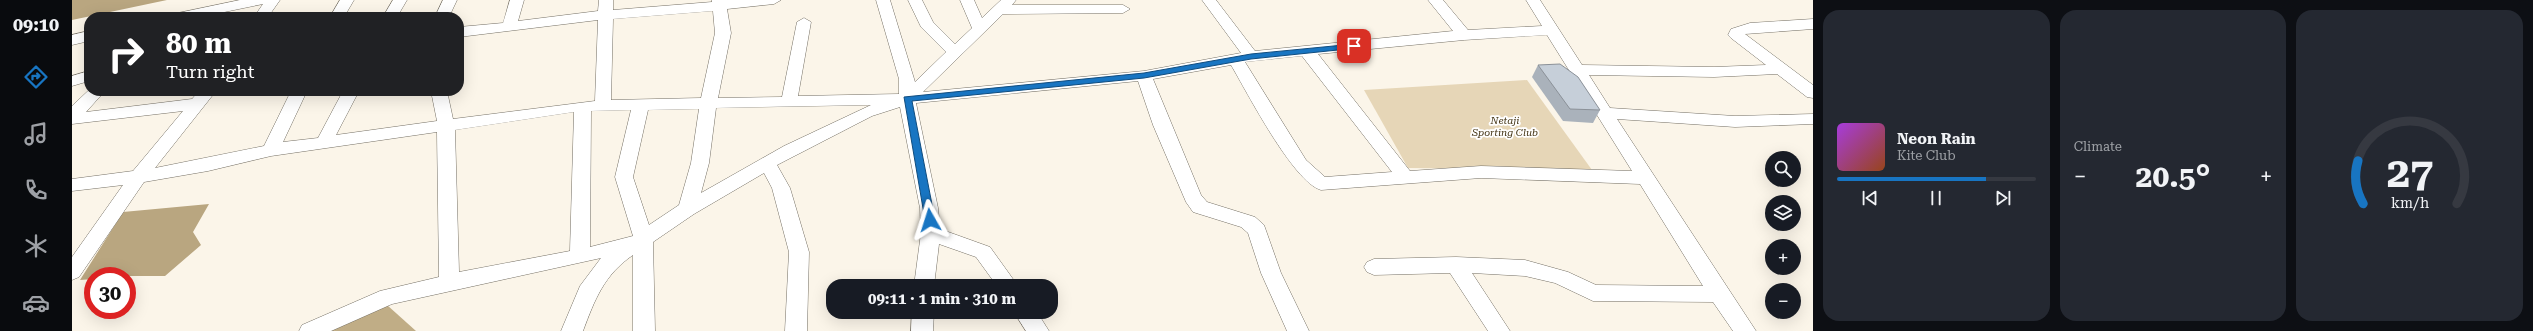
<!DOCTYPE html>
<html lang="en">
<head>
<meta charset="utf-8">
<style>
  :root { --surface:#171b24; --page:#242831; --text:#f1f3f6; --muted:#9ea1a6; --line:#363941; --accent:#1875c2 }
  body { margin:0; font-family:"Roboto Serif",serif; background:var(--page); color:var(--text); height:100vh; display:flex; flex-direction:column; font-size:15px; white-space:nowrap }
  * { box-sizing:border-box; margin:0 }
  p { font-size:13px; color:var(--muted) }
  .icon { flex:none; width:22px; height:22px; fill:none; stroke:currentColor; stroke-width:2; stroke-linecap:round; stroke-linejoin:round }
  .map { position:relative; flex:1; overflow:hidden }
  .panel { display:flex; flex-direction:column; gap:10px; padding:10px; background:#0d0f14; width:720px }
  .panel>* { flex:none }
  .hud { position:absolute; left:12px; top:12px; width:380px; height:84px; border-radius:16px; box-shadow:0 4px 16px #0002; background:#202124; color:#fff; overflow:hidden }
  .fabs { position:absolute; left:1693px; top:151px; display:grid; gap:8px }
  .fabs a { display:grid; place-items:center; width:36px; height:36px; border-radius:50%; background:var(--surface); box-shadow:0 4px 16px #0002; font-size:20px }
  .speed { position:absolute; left:12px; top:267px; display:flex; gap:8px; font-size:20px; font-weight:700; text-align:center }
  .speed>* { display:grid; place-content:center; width:52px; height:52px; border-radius:50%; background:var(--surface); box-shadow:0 4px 16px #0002; line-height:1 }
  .speed .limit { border:6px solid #d22; background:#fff; color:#111 }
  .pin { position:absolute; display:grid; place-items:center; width:34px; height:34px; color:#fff; margin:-17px; border-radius:8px; box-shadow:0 2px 6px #0006 }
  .me { position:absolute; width:44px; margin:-22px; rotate:354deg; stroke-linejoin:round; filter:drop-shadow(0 0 3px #0008) }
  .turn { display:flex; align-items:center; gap:14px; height:84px; padding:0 16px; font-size:18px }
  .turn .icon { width:52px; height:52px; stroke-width:2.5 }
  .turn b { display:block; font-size:28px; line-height:34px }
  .big { font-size:30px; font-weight:700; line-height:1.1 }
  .panel .widget { flex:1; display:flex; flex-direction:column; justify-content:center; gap:6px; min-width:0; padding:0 14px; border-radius:16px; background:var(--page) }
  .panel .dial { align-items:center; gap:0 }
  .dial svg { height:104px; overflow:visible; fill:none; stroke:var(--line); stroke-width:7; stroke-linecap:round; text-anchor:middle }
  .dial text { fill:var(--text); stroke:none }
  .song { display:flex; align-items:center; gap:12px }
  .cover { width:48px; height:48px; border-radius:6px; background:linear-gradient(135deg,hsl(280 70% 55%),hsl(20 70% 35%)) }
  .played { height:4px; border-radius:2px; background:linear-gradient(90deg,var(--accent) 75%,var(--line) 75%) }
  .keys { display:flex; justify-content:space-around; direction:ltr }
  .heat { display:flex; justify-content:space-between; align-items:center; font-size:22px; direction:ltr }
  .panel .tiles { flex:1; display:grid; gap:10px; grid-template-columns:repeat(3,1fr) }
  .trip { position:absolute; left:754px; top:279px; width:232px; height:40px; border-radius:16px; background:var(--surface); box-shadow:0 4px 16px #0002; font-weight:700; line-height:40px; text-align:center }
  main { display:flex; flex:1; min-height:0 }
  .tabs { display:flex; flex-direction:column; width:72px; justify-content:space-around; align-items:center; background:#090b0e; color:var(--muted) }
  .tabs .icon { width:28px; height:28px }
  .tabs .active { color:var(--accent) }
  .tabs b { font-size:18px; color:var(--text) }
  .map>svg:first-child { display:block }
  .green { fill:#e6d6b7 }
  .forest { fill:#c0ad86 }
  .water { fill:#b9a680 }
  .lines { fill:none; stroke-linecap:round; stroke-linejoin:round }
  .minor-casing { stroke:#757065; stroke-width:1 }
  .minor { fill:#fff; fill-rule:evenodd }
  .wall { fill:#aab2bb }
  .building { fill:#c6cfd9; stroke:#8b9198 }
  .route { fill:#1875c2; stroke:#104c7e }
  .labels { text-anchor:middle; stroke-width:3.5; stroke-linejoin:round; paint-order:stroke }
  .park-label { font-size:10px; font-style:italic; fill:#403111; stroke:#fff }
</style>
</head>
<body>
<main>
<nav class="tabs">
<b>09:10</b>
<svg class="icon active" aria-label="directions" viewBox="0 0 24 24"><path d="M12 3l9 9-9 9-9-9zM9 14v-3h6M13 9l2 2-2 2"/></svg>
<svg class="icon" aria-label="music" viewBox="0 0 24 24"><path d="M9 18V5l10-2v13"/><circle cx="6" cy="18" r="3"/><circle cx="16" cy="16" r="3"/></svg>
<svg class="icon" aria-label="phone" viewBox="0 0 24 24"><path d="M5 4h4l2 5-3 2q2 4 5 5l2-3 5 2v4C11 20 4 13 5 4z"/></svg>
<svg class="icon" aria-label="climate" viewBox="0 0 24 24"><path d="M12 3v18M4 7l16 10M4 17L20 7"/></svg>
<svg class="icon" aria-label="car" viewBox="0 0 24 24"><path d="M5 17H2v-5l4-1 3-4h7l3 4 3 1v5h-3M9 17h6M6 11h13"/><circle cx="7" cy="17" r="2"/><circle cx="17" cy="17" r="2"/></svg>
</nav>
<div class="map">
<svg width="1741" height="331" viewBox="0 0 1741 331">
  <rect width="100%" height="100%" fill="#fbf5e9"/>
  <!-- green -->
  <path class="green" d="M1455 80 1520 170 1336 168 1292 90Z"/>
  <!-- forest -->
  <path class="forest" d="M315 305 344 331H243Z"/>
  <!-- water -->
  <g class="water">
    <path d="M0 0H95L0 20Z"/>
    <path d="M137 204 121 232 129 245 93 276H21V279L8 280 51 212Z"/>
  </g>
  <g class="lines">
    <!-- minor casing -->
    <g class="minor-casing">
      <g id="minor">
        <path d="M168 0H208L196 17H182L191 4 128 17H99L106 13Z"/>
        <path d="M268 0H282L272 17H258Z"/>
        <path d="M321 0H335L325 17H311Z"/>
        <path d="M371 0H385L377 17H363Z"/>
        <path d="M438 0H452L446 21 526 11 527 0H541V10L640 2V0H709L702 4 655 9 659 33 646 98 710 97 725 22 732 18 739 22 726 96 827 94V79L804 0H818L843 82 874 52 849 27 836 0H850L861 22 883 44 900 28 888 0H902L910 18 929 0H944L940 5H1051L1058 9 1051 13 931 14 851 92 1072 71 1169 53 1130 0H1144L1183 51 1381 31 1356 0H1371L1396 30 1470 26 1454 0H1468L1510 65 1642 67 1694 65 1659 38 1656 35 1659 29 1678 23 1741 19V29L1673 34 1741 85V98L1735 97 1705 74 1642 77 1517 75 1538 108 1663 116 1741 114V124L1663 127 1545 119 1684 331H1661L1641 302 1521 301 1483 283 1453 276 1400 273 1438 331H1416L1378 273 1302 275 1295 272 1292 267 1295 262 1302 259 1384 257 1453 260 1496 272 1524 285 1631 286 1568 184 1409 178 1249 190C1221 182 1175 92 1159 65L1081 79 1129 195 1135 202 1183 217 1192 225 1209 273 1237 331H1215L1189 273 1176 233 1169 227 1121 212 1114 202 1081 125 1066 81 844 103 866 208 868 229 918 247 946 286H925L904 257 867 244 862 286H842L849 233 848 208 828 107 800 116 705 165 718 188 737 252 735 331H713L717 252 700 188 692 173 622 214 581 242 583 331H561V255C532 275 523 299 511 331H489L508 286 529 258 320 304 259 331H227L230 325 308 291 367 277 365 132 199 156 136 171 72 182 7 277 0 280V257L51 185 0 191V179L61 171 111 111 0 124V106L17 90 33 91 14 112 120 99 127 91H144L83 168 192 146 219 91H235L211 142 246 138 271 91H287L264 135 365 121 359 91H375L381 119 523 101 526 20 387 37V27L431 23ZM641 11 643 33 629 98 539 100 541 19ZM1475 35 1560 171 1409 166 1338 171 1246 54 1392 40ZM1230 56 1320 172 1253 177 1234 160 1173 62ZM799 105 712 146 629 193 637 163 644 108ZM627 109 619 163 607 205 577 225 561 177 576 110ZM559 110 543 177 561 236 518 247 519 111ZM502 112 498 251 387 272 383 130Z"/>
        <path d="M17 31V41L0 45V35Z"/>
        <path d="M17 71V81L0 86V76Z"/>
        <path d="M840 312H862L861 331H839Z"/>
        <path d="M942 312H965L977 331H954Z"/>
      </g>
    </g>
    <!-- minor -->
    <use href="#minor" class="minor"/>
  </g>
  <!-- wall -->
  <path class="wall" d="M1466 65 1528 110 1521 123 1491 121 1460 77Z"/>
  <!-- building -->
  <path class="building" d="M1488 64 1506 77 1528 110 1498 109 1466 65Z"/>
  <!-- route -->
  <path class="route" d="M1282 44 1286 46 1285 48 1179 59 1072 78 840 101 863 220 858 224 853 220 832 97 1072 73 1179 54Z"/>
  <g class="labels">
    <!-- park labels -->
    <g class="park-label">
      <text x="1433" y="124">Netaji<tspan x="1433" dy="12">Sporting Club</tspan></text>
    </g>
  </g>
</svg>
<div class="fabs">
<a><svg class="icon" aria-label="search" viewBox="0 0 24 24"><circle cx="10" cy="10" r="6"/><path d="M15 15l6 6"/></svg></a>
<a><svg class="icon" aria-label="layers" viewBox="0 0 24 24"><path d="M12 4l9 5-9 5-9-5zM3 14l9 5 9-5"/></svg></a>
<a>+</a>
<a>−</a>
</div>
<div class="speed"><div class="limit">30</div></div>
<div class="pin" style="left:1282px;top:46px;background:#d93025"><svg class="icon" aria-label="arrive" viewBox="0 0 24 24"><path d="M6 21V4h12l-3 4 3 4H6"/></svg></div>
<svg class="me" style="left:858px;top:220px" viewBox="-20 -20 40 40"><path d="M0-17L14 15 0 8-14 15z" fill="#1875c2" stroke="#fff" stroke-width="4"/></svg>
<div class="trip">09:11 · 1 min · 310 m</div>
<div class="hud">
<div class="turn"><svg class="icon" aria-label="right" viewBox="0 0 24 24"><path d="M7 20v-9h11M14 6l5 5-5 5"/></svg><div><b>80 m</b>Turn right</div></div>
</div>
</div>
<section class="panel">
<div class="tiles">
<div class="widget">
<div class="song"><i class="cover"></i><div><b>Neon Rain</b><p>Kite Club</p></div></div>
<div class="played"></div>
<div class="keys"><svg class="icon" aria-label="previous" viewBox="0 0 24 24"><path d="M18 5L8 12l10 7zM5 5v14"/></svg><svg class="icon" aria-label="pause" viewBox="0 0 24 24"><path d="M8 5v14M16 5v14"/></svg><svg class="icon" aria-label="next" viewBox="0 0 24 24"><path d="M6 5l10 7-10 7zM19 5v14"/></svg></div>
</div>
<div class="widget"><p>Climate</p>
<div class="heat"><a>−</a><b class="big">20.5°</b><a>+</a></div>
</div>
<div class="widget dial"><svg viewBox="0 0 100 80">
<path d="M14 69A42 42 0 1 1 86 69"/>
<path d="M14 69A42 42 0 0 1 10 36" stroke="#1875c2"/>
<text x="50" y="56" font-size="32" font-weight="700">27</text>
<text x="50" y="72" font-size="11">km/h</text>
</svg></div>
</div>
</section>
</main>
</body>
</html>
